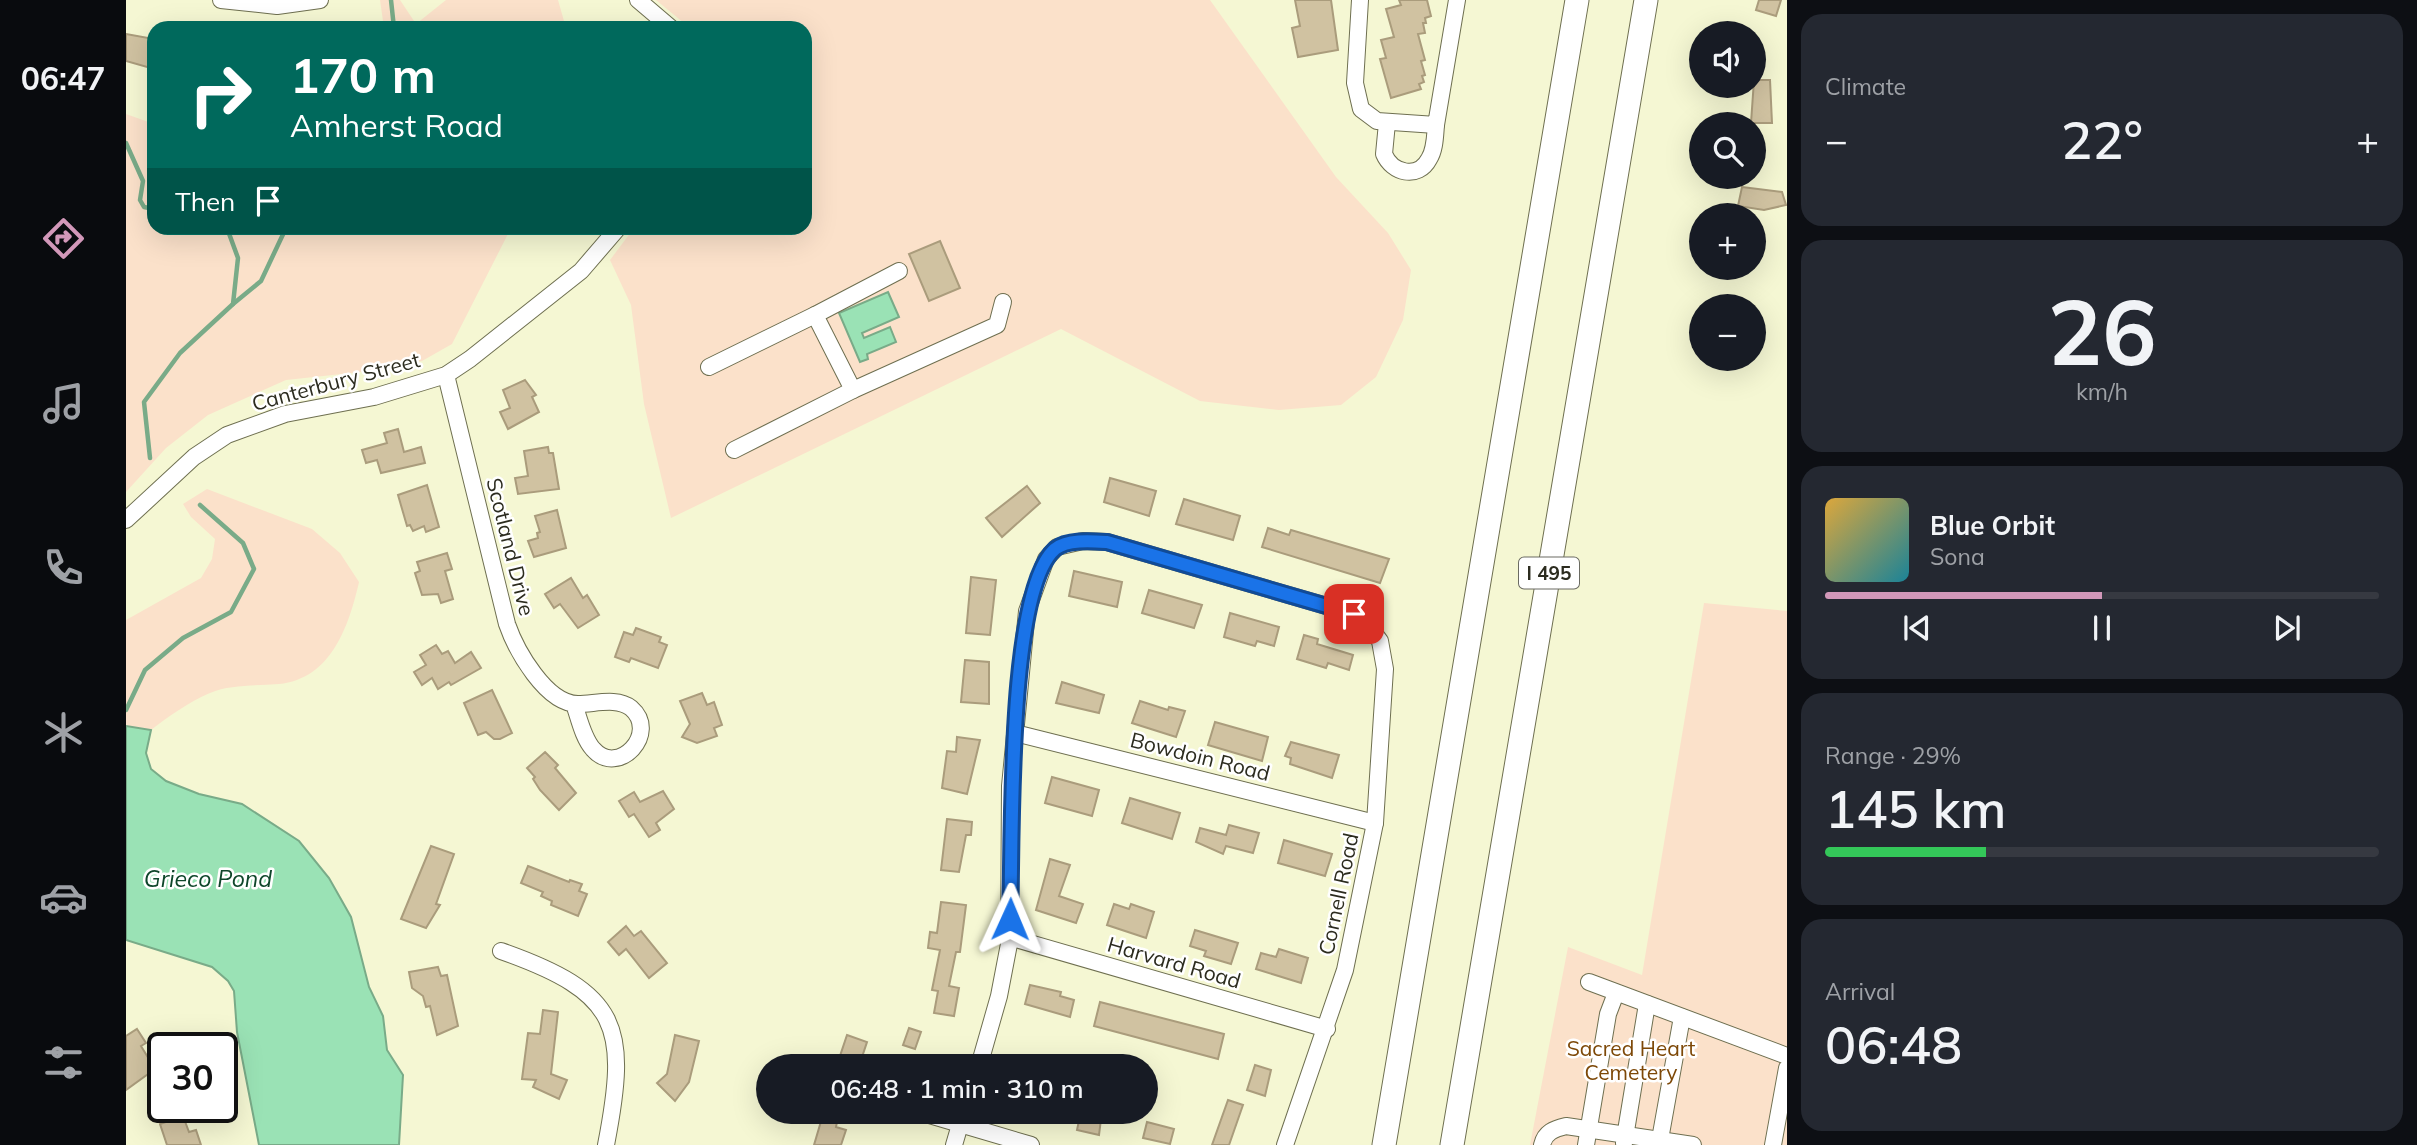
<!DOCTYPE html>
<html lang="en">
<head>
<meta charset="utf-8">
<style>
  :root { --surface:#171b24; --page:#242831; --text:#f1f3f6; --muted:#9ea1a6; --line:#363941; --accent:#d298b9 }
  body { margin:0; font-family:Mulish,sans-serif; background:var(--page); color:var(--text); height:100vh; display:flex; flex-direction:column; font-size:26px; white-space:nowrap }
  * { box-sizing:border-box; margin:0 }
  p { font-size:23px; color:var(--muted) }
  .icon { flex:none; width:38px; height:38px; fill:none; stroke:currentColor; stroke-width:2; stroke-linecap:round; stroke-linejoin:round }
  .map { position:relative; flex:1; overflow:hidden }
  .side { display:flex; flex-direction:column; gap:14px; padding:14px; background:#0d0f14; width:630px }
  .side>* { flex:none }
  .banner { position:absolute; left:21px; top:21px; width:665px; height:214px; border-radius:21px; box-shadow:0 7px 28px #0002; background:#00695c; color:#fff; overflow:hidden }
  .tools { position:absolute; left:1563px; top:21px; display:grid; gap:14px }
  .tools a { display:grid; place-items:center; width:77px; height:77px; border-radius:50%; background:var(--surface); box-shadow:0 7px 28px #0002; font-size:35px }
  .speed { position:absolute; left:21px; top:1032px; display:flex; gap:14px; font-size:35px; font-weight:700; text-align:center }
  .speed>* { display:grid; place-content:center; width:91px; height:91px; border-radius:50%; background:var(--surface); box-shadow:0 7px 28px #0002; line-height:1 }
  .speed .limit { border:4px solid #111; border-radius:10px; background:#fff; color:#111 }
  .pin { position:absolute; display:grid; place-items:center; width:60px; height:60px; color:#fff; margin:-30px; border-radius:14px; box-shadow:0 4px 10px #0006 }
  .me { position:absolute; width:77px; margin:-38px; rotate:1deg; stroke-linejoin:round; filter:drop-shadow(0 0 5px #0008) }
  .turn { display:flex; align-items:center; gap:24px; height:147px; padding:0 28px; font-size:32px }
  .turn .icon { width:91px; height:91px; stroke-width:2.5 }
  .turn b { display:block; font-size:49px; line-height:60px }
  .then { display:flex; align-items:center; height:66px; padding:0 28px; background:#0003; gap:14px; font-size:26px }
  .big { font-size:52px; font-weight:600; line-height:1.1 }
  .side .tile { flex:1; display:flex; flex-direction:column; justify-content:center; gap:10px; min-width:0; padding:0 24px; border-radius:21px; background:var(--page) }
  .side .dial { align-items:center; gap:0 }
  .dial b { font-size:91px; line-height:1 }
  .song { display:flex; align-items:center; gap:21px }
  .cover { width:84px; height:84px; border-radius:10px; background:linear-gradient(135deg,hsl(40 70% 55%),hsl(190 70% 35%)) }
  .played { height:7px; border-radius:4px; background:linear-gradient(90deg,var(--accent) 50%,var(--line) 50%) }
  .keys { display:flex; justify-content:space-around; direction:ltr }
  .heat { display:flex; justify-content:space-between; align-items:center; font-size:38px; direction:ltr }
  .charge { height:10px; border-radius:5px; background:linear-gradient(90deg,#34c759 29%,var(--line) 0) }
  .trip { position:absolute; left:630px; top:1054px; width:402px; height:70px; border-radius:35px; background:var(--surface); box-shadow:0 7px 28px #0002; font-weight:600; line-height:70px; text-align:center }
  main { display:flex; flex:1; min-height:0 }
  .tab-bar { display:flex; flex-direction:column; width:126px; justify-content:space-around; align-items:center; background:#090b0e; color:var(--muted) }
  .tab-bar .icon { width:49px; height:49px }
  .tab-bar .on { color:var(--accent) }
  .tab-bar b { font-size:32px; color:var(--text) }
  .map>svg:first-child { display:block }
  .green { fill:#fbe1ca }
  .water { fill:#9ae2b5; stroke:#79ab88; stroke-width:2 }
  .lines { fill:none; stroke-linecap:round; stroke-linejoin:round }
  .stream { stroke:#79ab88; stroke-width:4.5 }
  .building { fill:#d0c2a1; stroke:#aa9c7c; stroke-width:2 }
  .minor-casing { stroke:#6e6f50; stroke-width:18 }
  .highway-casing { stroke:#6e6f50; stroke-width:25 }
  .minor { stroke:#fff; stroke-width:16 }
  .highway { stroke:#fff; stroke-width:23 }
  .route-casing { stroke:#114b97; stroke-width:18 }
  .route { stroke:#1a73e8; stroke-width:12 }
  .labels { text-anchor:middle; stroke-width:5; stroke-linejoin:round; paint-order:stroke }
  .shield { fill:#fff; stroke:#6b6b62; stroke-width:2 }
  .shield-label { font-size:19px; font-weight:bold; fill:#2c2c1f }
  .street-label { font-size:21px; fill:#2c2c1f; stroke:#fff }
  .park-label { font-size:21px; fill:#7d4807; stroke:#fff }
  .water-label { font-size:23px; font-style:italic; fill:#0e462a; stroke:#fff }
</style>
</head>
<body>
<main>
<nav class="tab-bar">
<b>06:47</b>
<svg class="icon on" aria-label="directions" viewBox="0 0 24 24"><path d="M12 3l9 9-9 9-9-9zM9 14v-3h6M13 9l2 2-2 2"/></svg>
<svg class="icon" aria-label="music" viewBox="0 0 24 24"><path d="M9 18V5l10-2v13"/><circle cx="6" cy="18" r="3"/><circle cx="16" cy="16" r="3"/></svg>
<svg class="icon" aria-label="phone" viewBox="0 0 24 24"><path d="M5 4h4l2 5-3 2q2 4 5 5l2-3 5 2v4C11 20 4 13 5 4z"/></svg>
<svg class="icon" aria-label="climate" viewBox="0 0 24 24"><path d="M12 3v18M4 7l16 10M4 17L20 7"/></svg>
<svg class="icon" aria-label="car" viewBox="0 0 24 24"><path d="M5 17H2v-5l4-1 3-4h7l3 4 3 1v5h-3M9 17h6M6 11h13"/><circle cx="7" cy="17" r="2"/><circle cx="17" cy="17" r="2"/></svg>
<svg class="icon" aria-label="filters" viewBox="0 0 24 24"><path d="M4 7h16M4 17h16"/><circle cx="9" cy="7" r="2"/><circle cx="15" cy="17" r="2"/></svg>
</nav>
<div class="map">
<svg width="1661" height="1145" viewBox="0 0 1661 1145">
  <rect width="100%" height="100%" fill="#f5f7d3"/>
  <!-- green -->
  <g class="green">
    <path d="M254 0H274L290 24 320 0H432L440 28H258Z"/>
    <path d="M530 0H1084L1210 177 1262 233 1285 270 1277 320 1250 377 1215 405 1153 410 1074 401 935 329 545 518 518 404 505 305 484 260 508 228H679V28H564Z"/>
    <path d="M0 114 28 124V228H385L326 344 296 361 253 370 160 380 82 415 40 448 0 492Z"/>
    <path d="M81 489 186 529 214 553 233 582C223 626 205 679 153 684 130 686 105 684 84 693 63 702 43 716 25 730L0 726V620L75 578 86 559 89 539 65 517 57 504Z"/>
    <path d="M1578 603 1661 611V1145H1404L1442 947 1516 975Z"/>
  </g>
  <!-- water -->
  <g class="water">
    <path d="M762 292 773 317 736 333 738 338 764 327 770 342 741 354 742 359 734 362 713 313Z"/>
    <path d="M0 726 25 730 20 753 25 769 40 781 73 794 116 804 173 841 203 878 225 917 243 987 257 1016 261 1050 277 1075 273 1145H133L111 1032 108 991 102 981 86 967 0 940Z"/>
  </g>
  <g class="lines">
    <!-- stream -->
    <g class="stream">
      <path d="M265 0 268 28"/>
      <path d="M0 143 17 181 14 200 18 207 28 209"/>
      <path d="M107 304 135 281 160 228"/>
      <path d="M24 458 18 402 54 353 107 304 112 258 101 228"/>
      <path d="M0 710 19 670 57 638 105 612 128 569 117 543 74 505"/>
    </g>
  </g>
  <!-- building -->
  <g class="building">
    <path d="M1169 0H1205L1212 50 1172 57 1166 28 1174 26Z"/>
    <path d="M1273 0H1301L1305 16 1299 18 1300 23H1297L1299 33 1292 34 1299 60 1295 61 1299 75 1296 76 1298 82 1293 84 1295 89 1265 98 1254 59 1260 58 1255 40 1268 37 1260 9 1275 5Z"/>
    <path d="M1633 0H1655L1650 16 1630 10Z"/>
    <path d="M0 34 28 39V69L0 61Z"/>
    <path d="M1628 80H1644L1646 123H1625Z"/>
    <path d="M1616 187 1656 192 1660 205 1638 210 1612 206Z"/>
    <path d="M814 241 834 288 803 301 783 254Z"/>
    <path d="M399 380 410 395 406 397 413 412 382 429 374 412 384 408 377 390Z"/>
    <path d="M272 429 278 452 295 447 299 463 255 473 251 460 240 463 236 450 261 443 258 433Z"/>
    <path d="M422 447 423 453H427L433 489 392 494 389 478 402 476 398 451Z"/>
    <path d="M984 478 1030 491 1023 516 978 502Z"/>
    <path d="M301 485 313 527 300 532 298 526 287 531 284 525 281 526 272 495Z"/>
    <path d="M901 486 914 503 876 537 860 518Z"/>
    <path d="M1058 499 1114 516 1107 540 1050 524Z"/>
    <path d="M431 510 440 548 408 557 402 541 412 538 411 533 414 532 409 516Z"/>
    <path d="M1142 528 1163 535 1165 530 1263 559 1254 583 1136 547Z"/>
    <path d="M321 553 326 569 319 571 327 599 315 603 312 594 296 595 289 573 294 571 291 562Z"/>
    <path d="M948 571 996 582 991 607 943 596Z"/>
    <path d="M845 577 870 580 864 635 840 633Z"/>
    <path d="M445 578 457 598 461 595 473 615 452 628 434 604 428 608 419 594Z"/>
    <path d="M1023 590 1076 605 1068 628 1016 613Z"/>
    <path d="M1104 613 1153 627 1148 646 1131 641 1129 646 1098 637Z"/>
    <path d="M510 628 535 637 533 642 541 645 532 668 505 658 503 662 489 657 498 632 507 635Z"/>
    <path d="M1178 635 1192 639 1191 644 1227 655 1223 670 1202 663 1200 668 1171 659Z"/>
    <path d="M310 645 316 654 322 651 329 663 345 652 355 668 325 685 323 682 312 689 306 678 296 685 288 672 300 665 294 655Z"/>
    <path d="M839 660 863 662V704L835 702Z"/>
    <path d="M936 682 978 695 973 713 930 703Z"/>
    <path d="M366 690 386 733 374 739H368L360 732 352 735 338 703Z"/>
    <path d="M576 693 581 705 588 702 596 725 588 728 591 736 571 743 556 737 564 724 554 701Z"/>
    <path d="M1014 701 1042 710 1043 707 1059 711 1050 737 1006 723Z"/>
    <path d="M1089 722 1142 737 1136 761 1082 745Z"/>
    <path d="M831 737 854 740 841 794 816 788 821 751 830 752Z"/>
    <path d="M1165 742 1213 755 1206 778 1164 764 1165 758 1159 756Z"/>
    <path d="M419 752 432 765 429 768 450 793 433 810 414 790 407 779 409 777 401 768Z"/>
    <path d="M926 777 973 790 966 816 919 803Z"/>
    <path d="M537 791 548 809 530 823 534 830 523 837 508 814 503 817 493 801 508 792 514 802Z"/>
    <path d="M1004 798 1054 813 1046 839 996 823Z"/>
    <path d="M821 819 846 822 845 835H840L833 872 815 870Z"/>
    <path d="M1103 825 1133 833 1127 853 1100 846 1097 854 1070 842 1074 828 1100 835Z"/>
    <path d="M1158 840 1206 854 1199 876 1152 863Z"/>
    <path d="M305 846 328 854 310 904 314 905 300 928 275 919Z"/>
    <path d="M924 859 944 865 933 896 957 904 950 923 910 910Z"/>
    <path d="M402 866 443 882 444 880 456 884 453 891 461 894 452 916 425 905 426 901 415 896 417 892 395 883Z"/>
    <path d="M815 902 840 905 834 952H830L823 986 833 988 828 1016 808 1013 812 991 806 990 814 950 802 948 804 932 811 933Z"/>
    <path d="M988 904 1003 909 1005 904 1028 912 1020 938 981 925Z"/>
    <path d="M500 926 508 936 515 931 541 963 523 978 500 949 493 955 482 942Z"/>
    <path d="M1069 930 1112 943 1105 964 1078 956 1080 951 1064 946Z"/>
    <path d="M1153 949 1182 958 1175 983 1130 969 1135 953 1150 957Z"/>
    <path d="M312 967 315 976 321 975 332 1026 311 1035 304 1006 300 1007 297 996 286 988 283 972Z"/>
    <path d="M904 985 935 992 934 996 948 1000 944 1017 899 1004Z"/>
    <path d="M974 1002 1098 1034 1092 1059 968 1026Z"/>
    <path d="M417 1010 432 1012 425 1074 441 1080 433 1099 407 1087 410 1080 396 1079 402 1033 414 1034Z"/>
    <path d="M783 1028 795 1032 789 1049 777 1045Z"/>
    <path d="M11 1029 20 1043 15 1046 29 1069 0 1090V1036Z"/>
    <path d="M549 1035 573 1041 563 1082 549 1101 531 1083 541 1074Z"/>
    <path d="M721 1035 741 1042 733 1066 713 1059Z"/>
    <path d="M1129 1065 1145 1070 1139 1096 1121 1090Z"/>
    <path d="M1102 1100 1117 1105 1103 1145H1086Z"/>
    <path d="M955 1111H976L973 1135 951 1130Z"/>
    <path d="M57 1116 63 1132 70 1130 75 1145H41L34 1124Z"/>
    <path d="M696 1118 711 1122 710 1127 720 1130 715 1145H688Z"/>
    <path d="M1021 1122 1048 1129 1044 1144 1017 1138Z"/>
  </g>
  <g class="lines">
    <!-- minor casing -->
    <g class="minor-casing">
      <g id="minor">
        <path d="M95 0 151 6 194 0"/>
        <path d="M512 0 545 28"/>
        <path d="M1234 0 1229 83 1235 109 1251 121 1310 125 1331 0"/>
        <path d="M1261 123 1258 154C1266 173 1292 180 1303 159 1309 150 1309 136 1310 125"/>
        <path d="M773 271 689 315 727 390 871 325 877 302"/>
        <path d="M583 367 689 315"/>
        <path d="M320 375 381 624C390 650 420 704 452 704 469 704 491 697 505 708 534 733 492 778 467 749 457 738 453 718 448 704"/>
        <path d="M608 450 727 390"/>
        <path d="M0 520 68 457 101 435 159 414 248 397 320 375 344 359 455 271 492 228"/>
        <path d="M889 733 1249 823"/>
        <path d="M883 937 1201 1029"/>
        <path d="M375 951C494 993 503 1026 480 1145"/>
        <path d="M1463 982 1661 1056"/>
        <path d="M853 1066 873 996 883 944 884 786 901 611 920 559 931 547 957 541 981 542 1228 614 1242 625 1254 641 1259 669 1249 823 1219 970 1159 1145"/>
        <path d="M790 1111 905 1145"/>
        <path d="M1498 1143 1521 1004"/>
        <path d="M828 1145 838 1111"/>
        <path d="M1416 1145C1419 1132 1428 1129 1440 1126L1567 1145"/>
        <path d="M1460 1145 1482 1014 1490 993"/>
        <path d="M1533 1145 1556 1017"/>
        <path d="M1647 1145 1661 1068"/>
      </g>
    </g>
    <!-- highway casing -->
    <g class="highway-casing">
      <g id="highway">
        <path d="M1258 1145 1451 0"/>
        <path d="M1326 1145 1520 0"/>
      </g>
    </g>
    <!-- minor -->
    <use href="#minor" class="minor"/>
    <!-- highway -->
    <use href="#highway" class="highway"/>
  </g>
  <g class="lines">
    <!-- route casing -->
    <g class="route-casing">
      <path id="route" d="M884 919C887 849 880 592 929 549 941 539 966 541 981 542L1228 614"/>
    </g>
    <!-- route -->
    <use href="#route" class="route"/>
  </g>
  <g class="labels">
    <!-- shield labels -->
    <rect class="shield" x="1393" y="557.5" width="60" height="31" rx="5"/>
    <g class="shield-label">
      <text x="1423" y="580">I 495</text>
    </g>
    <!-- street labels -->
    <g class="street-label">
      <text transform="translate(210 382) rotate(-15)" y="7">Canterbury Street</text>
      <text transform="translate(384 547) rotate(76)" y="7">Scotland Drive</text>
      <text transform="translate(1074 757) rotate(14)" y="7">Bowdoin Road</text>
      <text transform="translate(1213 894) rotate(-78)" y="7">Cornell Road</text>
      <text transform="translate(1048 963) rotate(16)" y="7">Harvard Road</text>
    </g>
    <!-- park labels -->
    <g class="park-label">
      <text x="1505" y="1056">Sacred Heart<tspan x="1505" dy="24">Cemetery</tspan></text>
    </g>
    <!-- water labels -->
    <g class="water-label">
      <text x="82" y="887">Grieco Pond</text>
    </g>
  </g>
</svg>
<div class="tools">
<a><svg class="icon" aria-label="sound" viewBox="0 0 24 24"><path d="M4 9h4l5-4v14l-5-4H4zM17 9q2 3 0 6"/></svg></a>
<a><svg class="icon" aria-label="search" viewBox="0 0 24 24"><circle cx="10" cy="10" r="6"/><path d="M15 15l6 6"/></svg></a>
<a>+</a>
<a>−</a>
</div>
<div class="speed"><div class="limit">30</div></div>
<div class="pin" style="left:1228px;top:614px;background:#d93025"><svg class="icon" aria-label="arrive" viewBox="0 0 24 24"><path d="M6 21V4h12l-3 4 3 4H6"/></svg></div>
<svg class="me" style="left:884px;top:919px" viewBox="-20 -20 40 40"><path d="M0-17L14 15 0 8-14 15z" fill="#1a73e8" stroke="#fff" stroke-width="4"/></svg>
<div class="trip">06:48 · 1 min · 310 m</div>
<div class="banner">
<div class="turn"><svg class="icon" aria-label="right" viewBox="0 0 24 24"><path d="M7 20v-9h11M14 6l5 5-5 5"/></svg><div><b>170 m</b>Amherst Road</div></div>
<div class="then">Then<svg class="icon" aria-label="arrive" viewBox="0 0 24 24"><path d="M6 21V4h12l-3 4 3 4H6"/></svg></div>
</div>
</div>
<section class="side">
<div class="tile"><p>Climate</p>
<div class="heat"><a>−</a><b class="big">22°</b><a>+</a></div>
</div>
<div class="tile dial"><b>26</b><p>km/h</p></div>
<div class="tile">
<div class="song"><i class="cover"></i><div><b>Blue Orbit</b><p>Sona</p></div></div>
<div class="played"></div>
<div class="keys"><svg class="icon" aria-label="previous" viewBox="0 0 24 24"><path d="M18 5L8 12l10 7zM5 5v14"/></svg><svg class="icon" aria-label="pause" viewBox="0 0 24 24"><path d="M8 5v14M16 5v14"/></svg><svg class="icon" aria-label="next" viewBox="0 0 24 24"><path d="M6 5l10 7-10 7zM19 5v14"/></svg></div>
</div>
<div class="tile"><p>Range · 29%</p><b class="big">145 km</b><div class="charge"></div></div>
<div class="tile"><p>Arrival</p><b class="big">06:48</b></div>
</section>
</main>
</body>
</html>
